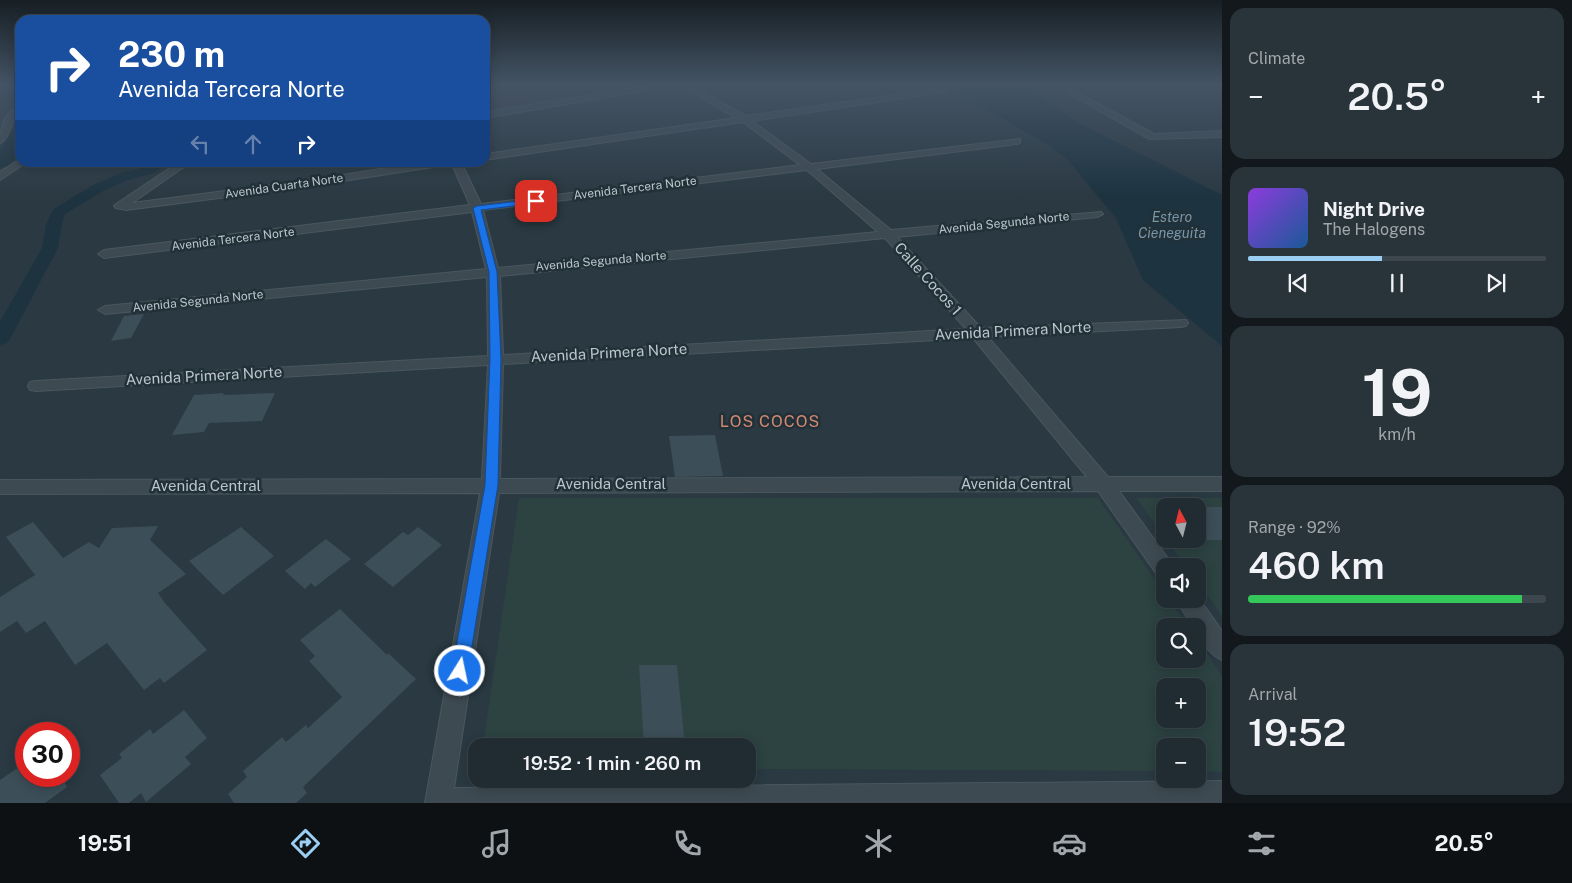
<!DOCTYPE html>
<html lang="en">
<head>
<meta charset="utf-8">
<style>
  :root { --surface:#202b32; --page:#28333a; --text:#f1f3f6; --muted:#a2a7ac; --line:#3d474d; --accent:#9acef2 }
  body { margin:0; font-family:"Public Sans",sans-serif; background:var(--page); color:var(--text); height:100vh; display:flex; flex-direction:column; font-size:19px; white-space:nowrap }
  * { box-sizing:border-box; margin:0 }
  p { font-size:16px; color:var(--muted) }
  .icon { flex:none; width:28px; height:28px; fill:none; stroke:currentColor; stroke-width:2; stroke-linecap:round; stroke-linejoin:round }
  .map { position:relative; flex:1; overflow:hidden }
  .drawer { display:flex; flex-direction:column; gap:8px; padding:8px; background:#12181c; width:350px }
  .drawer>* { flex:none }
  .hud { position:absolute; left:15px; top:15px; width:475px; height:152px; border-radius:15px; box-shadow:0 2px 12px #0003,0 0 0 1px var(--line); background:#1a4fa0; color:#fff; overflow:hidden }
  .needle { width:32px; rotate:353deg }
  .buttons { position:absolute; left:1156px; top:498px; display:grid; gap:10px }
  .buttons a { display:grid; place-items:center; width:50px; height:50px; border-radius:10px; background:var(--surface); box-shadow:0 2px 12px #0003,0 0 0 1px var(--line); font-size:25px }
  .speed { position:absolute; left:15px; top:722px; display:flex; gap:10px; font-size:25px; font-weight:700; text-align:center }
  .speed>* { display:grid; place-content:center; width:65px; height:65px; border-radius:50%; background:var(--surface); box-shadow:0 2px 12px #0003,0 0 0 1px var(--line); line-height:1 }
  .speed .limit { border:8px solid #d22; background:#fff; color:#111 }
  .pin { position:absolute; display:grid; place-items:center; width:42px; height:42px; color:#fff; margin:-21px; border-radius:10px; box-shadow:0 2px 8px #0006 }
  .me { position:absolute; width:55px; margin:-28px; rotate:10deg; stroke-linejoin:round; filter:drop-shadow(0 0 4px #0008) }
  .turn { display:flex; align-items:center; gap:18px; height:105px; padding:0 20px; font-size:22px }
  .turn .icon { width:65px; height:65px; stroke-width:2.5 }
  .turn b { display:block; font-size:35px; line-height:42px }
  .lanes { display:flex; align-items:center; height:48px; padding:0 20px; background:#0003; justify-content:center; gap:25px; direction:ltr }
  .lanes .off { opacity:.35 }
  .big { font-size:38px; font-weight:600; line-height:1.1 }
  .drawer .tile { flex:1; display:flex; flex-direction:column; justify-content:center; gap:8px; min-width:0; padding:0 18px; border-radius:15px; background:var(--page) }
  .drawer .dial { align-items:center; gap:0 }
  .dial b { font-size:65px; line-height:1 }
  .song { display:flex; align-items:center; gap:15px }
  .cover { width:60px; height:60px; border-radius:8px; background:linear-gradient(135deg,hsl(270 70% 55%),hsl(210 70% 35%)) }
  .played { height:5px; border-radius:2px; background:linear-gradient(90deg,var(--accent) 45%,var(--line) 45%) }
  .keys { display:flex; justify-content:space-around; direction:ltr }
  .heat { display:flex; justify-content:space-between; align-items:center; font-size:28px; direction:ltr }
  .charge { height:8px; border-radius:4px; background:linear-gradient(90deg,#34c759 92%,var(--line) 0) }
  .trip { position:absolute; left:468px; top:738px; width:288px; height:50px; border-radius:15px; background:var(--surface); box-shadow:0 2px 12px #0003,0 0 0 1px var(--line); font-weight:600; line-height:50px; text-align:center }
  .tab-bar { display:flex; height:80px; justify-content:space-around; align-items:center; background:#0d1114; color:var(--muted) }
  .tab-bar .icon { width:35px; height:35px }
  .tab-bar .selected { color:var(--accent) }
  .tab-bar b { font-size:22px; color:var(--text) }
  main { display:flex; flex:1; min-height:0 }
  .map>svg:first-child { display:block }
  .medical { fill:#353744 }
  .green { fill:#2c4341; fill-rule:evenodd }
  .water { fill:#1d3340 }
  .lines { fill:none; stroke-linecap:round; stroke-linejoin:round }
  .stream-far1 { stroke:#1d3340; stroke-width:3 }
  .stream { stroke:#1d3340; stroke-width:4.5 }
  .canal { fill:#1d3340; fill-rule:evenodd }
  .river { fill:#1d3340; fill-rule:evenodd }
  .building { fill:#3c4e58 }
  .minor-casing { stroke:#4a575f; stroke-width:2 }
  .minor { fill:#3e4a52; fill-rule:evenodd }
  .route { fill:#1a73e8; stroke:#114b97 }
  .labels { text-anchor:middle; stroke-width:5; stroke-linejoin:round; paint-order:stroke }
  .far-street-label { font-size:12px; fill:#bbc5cc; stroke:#223038 }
  .far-water-label { font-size:14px; font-style:italic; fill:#7796a8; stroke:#223038 }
  .street-label { font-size:15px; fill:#bbc5cc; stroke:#223038 }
  .neighbourhood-label { font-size:16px; letter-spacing:1px; fill:#d08872; stroke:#223038 }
</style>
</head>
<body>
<main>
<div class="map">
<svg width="1222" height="803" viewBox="0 0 1222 803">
  <rect width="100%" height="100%" fill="#2a3942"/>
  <!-- medical -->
  <path class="medical" d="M500 84H662L485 112V94Z"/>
  <!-- green -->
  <g class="green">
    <path d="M519 498H1098L1165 594V599H1168L1188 626H1165V659H1198V640L1222 676V772L1198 771V746H1165V771L746 769V746H483ZM1165 686H1198V719H1165Z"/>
    <path d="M1136 498H1222V616L1198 582V566H1186L1166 539H1198V506H1165V537Z"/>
  </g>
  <!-- water -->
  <path class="water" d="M949 84H1021L1077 122 1222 195V346L1143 280 1116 218 1068 160 1045 143 963 96Z"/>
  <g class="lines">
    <!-- stream-far1 -->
    <path class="stream-far1" d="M162 164 249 165 278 162"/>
    <!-- stream -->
    <path class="stream" d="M232 165H239"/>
    <!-- canal -->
    <path class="canal" d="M153 162H169L152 174 131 179 103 191 65 214 62 224 58 248 10 339 7 343 0 345V322L42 248 46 224 54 209 93 185 121 173 143 168Z"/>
    <!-- river -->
    <path class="river" d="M20 127V154L8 166 0 168V150L13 129Z"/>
  </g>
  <!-- building -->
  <g class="building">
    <path d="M144 314 131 338 111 341 124 316Z"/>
    <path d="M224 393 223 395 275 393 262 421 209 423 204 432 172 435 194 395Z"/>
    <path d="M715 435 723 476 675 477 669 436Z"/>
    <rect x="1198" y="507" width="24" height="33"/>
    <path d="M33 522 63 558 89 542 99 548 112 528 158 526 150 540 186 574 158 593 165 603 207 650 164 683 160 678 144 690 107 643 75 665 45 621 26 633 17 621 0 632V597L35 575 6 537Z"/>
    <path d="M241 527 274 556 223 595 189 561Z"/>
    <path d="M418 527 442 545 393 587 364 564 403 532 408 535Z"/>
    <path d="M326 539 351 559 315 587 311 583 305 589 285 571Z"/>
    <path d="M340 609 387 655 388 653 416 679 303 787 307 793 296 803H234L228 794 247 777 243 771 282 737 286 742 306 725 308 728 342 697 309 661 315 656 300 640Z"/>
    <path d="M639 665H677L685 746H644Z"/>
    <path d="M184 710 207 738 185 757 191 764 146 802 141 793 129 803H119L100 775 122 758 119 754 150 729 153 734Z"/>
    <path d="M26 762V776H61L67 787 45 803H0V780Z"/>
  </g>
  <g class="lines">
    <!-- minor casing -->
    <g class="minor-casing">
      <g id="minor">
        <path d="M488 84H497L485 91V86Z"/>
        <path d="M662 84H677L673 86 485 118V112Z"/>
        <path d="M678 84H687L746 116 944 88 948 90 944 92 752 121 811 164 1020 139V143L1017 144 817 169 891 230 1101 212 1103 214 1097 217 897 237 981 328 1186 320 1188 323 1186 326 1181 327 988 337 1108 477H1222V491H1119L1172 564 1174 566H1165V579L1158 576 1098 491 499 493 454 788 1222 781V803H425L480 493 0 494V480L482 479 488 365 36 391 30 390 28 386 30 382 36 381 488 356 487 277 105 314 98 310 105 306 486 269 472 212 104 258 98 254 104 250 470 205 451 162H461L481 204 800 165 743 122 485 160V154L736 118ZM807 170 878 232 498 268 483 210ZM885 238 966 329 503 355 500 276ZM973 338 1087 477 500 479 503 364Z"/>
        <path d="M1052 84H1061L1154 134 1222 131V137L1149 139Z"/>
        <path d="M20 106V113C10 120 11 138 0 143 0 127 4 112 20 106Z"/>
        <path d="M19 160 20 162H27L0 180V172Z"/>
        <path d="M179 162H191L132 203 311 180 424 162H451L446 165 311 186 126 210 116 208 114 206 116 204Z"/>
        <path d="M1198 597 1222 631V660C1210 655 1198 639 1198 626H1193L1175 599Z"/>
      </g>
    </g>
    <!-- minor -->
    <use href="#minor" class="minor"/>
  </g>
  <!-- sky -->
  <linearGradient id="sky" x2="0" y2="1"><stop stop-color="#171f24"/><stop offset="0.43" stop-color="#445465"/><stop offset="1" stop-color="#445465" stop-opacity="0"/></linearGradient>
  <rect width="1222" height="196" fill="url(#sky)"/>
  <!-- route -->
  <path class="route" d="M536 199H538V203L481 210 497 272 501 359 498 485 468 671 466 677 460 679 454 677 452 671 485 485 490 359 489 272 473 208 477 206Z"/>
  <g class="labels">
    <!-- far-street labels -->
    <g class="far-street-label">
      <text transform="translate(284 186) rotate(-8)" y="4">Avenida Cuarta Norte</text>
      <text transform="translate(635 188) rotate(-7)" y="4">Avenida Tercera Norte</text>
      <text transform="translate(1004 223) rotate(-6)" y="4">Avenida Segunda Norte</text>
      <text transform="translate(233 239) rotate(-7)" y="4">Avenida Tercera Norte</text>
      <text transform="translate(601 261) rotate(-5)" y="4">Avenida Segunda Norte</text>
      <text transform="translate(198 301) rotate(-6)" y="4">Avenida Segunda Norte</text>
    </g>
    <!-- far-water labels -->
    <g class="far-water-label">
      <text x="1172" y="222">Estero<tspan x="1172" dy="16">Cieneguita</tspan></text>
    </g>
    <!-- street labels -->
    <g class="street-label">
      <text transform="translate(928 279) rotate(48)" y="5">Calle Cocos 1</text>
      <text transform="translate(1013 331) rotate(-3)" y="5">Avenida Primera Norte</text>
      <text transform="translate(609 353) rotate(-3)" y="5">Avenida Primera Norte</text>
      <text transform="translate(204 376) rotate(-3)" y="5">Avenida Primera Norte</text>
      <text x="611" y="489">Avenida Central</text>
      <text x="1016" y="489">Avenida Central</text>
      <text x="206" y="491">Avenida Central</text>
    </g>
    <!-- neighbourhood labels -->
    <g class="neighbourhood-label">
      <text x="770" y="427">LOS COCOS</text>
    </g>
  </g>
</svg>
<div class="buttons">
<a><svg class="needle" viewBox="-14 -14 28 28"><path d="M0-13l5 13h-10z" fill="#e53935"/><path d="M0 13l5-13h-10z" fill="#a2a7ac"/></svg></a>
<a><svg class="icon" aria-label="sound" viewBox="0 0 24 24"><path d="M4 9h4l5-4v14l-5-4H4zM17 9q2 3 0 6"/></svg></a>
<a><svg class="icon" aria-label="search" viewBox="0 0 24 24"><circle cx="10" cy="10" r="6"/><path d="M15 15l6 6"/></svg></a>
<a>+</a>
<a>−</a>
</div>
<div class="speed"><div class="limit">30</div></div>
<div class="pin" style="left:536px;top:201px;background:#d93025"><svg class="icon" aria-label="arrive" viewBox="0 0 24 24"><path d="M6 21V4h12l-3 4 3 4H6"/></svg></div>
<svg class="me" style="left:460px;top:671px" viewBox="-20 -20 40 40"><circle r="17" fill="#1a73e8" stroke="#fff" stroke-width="3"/><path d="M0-11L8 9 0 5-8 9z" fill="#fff"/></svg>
<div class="trip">19:52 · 1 min · 260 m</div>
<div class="hud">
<div class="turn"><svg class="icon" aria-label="right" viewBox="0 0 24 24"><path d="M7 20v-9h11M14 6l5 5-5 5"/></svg><div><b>230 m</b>Avenida Tercera Norte</div></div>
<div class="lanes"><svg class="icon off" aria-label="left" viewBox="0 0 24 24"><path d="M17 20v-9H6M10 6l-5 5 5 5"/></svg><svg class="icon off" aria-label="ahead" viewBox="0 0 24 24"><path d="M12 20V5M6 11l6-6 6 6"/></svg><svg class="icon" aria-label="right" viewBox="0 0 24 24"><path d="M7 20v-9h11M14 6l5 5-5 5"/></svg></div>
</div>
</div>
<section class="drawer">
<div class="tile"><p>Climate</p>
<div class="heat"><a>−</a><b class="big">20.5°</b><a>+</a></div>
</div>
<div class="tile">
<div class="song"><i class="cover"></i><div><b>Night Drive</b><p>The Halogens</p></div></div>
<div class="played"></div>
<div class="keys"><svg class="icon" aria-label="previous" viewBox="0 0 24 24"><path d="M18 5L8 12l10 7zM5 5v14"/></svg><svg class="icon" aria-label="pause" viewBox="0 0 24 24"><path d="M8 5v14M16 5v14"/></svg><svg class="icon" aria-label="next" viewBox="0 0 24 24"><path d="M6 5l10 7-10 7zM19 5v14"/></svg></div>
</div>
<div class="tile dial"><b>19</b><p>km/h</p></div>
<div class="tile"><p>Range · 92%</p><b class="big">460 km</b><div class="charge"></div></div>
<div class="tile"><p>Arrival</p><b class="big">19:52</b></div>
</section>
</main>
<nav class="tab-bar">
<b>19:51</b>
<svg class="icon selected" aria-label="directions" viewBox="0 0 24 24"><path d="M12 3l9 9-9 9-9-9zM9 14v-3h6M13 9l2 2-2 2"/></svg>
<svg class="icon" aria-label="music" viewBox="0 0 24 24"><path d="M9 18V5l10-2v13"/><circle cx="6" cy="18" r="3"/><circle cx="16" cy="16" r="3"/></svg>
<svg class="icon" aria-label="phone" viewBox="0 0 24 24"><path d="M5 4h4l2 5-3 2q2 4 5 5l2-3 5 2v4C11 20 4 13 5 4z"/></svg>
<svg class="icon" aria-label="climate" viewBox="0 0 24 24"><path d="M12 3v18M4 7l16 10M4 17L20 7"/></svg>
<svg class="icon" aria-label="car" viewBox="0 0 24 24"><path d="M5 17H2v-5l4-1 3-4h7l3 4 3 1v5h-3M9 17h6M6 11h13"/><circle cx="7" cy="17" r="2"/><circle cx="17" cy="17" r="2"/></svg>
<svg class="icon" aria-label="filters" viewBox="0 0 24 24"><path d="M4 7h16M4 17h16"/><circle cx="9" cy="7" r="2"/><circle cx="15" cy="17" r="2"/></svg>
<b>20.5°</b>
</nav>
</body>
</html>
